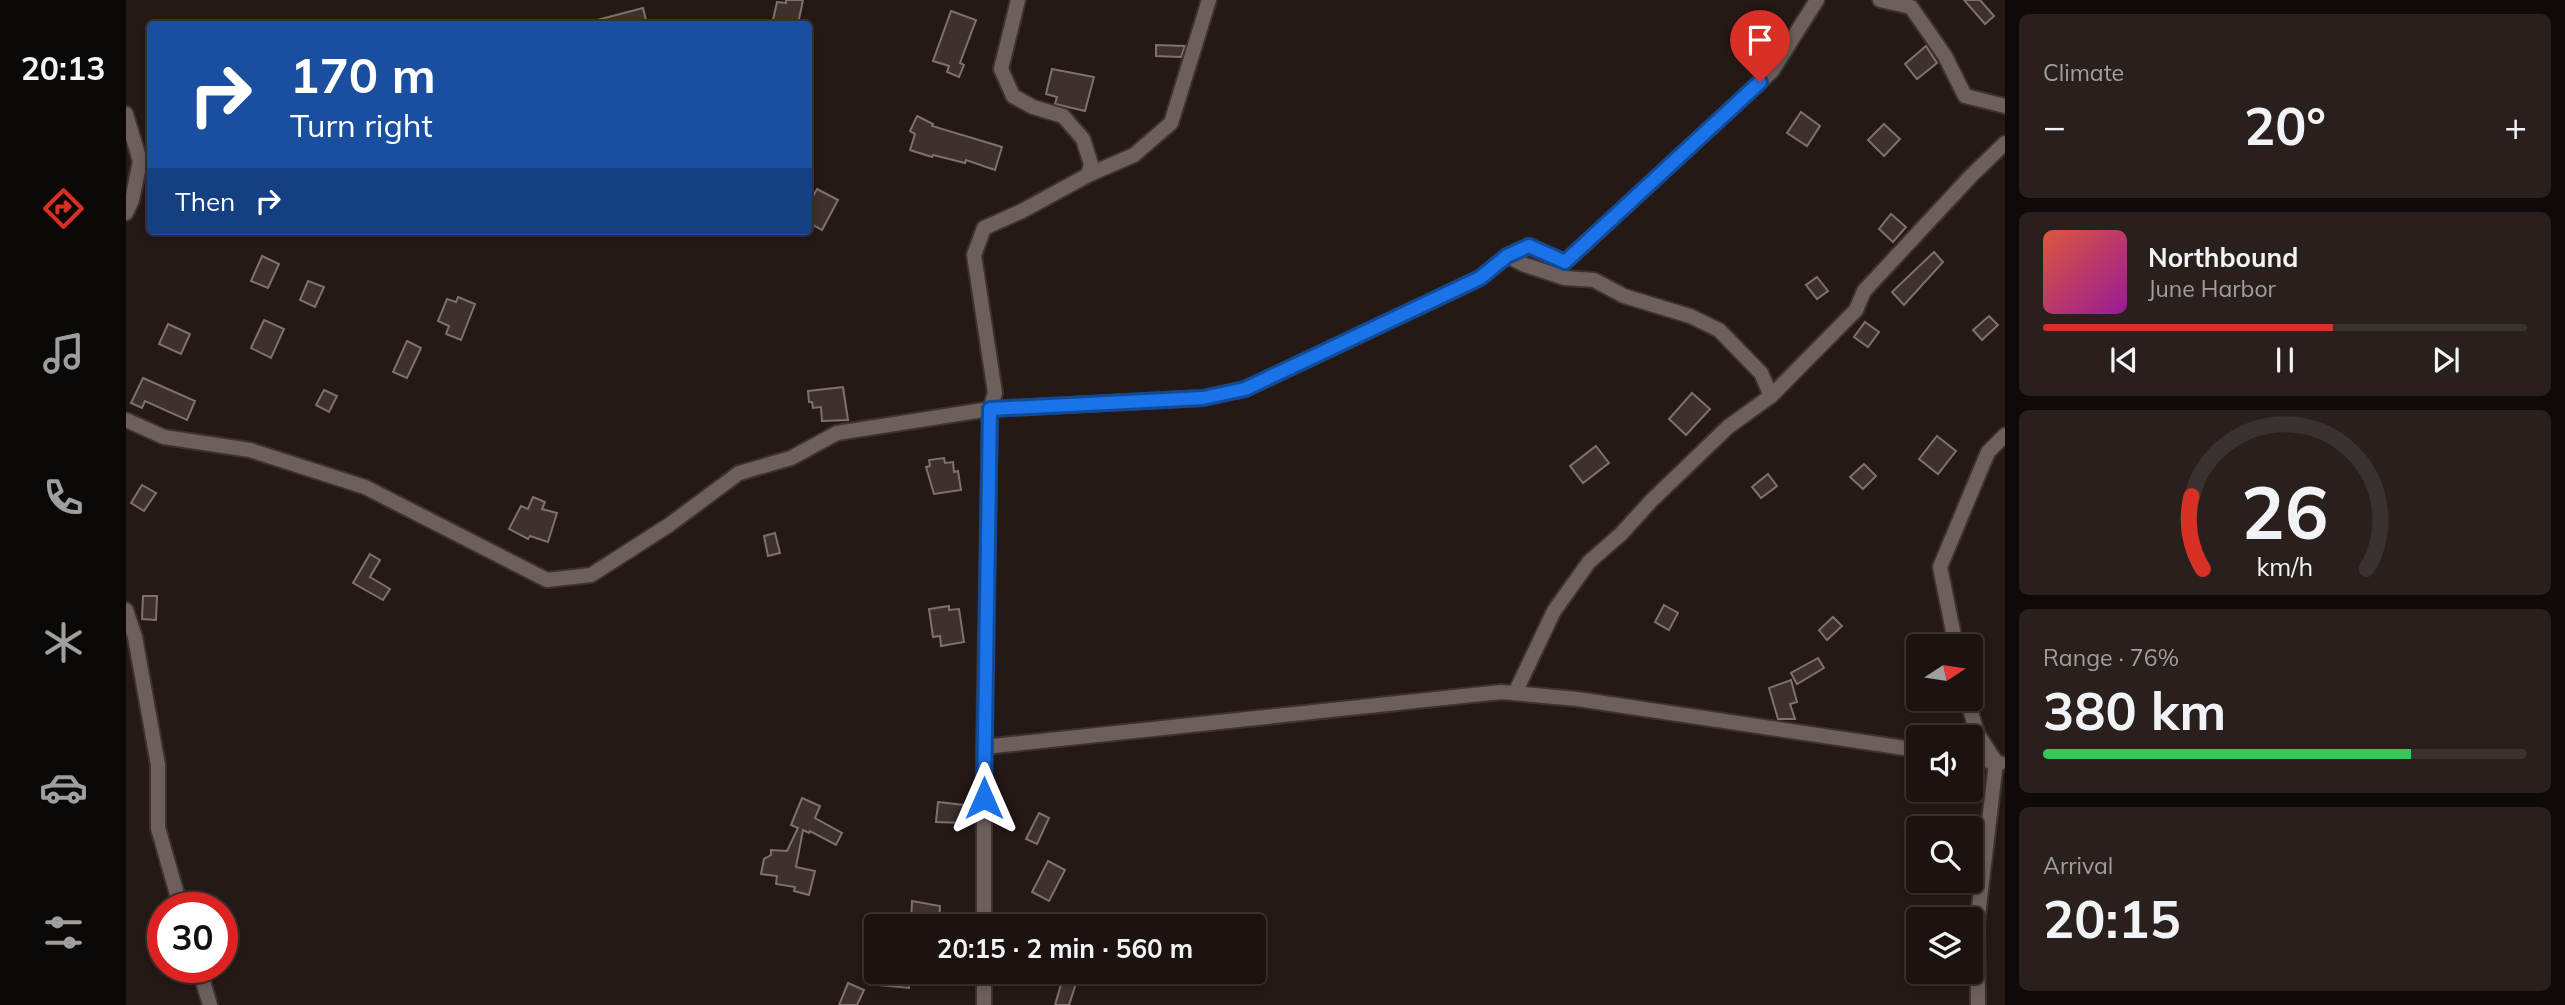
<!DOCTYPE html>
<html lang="en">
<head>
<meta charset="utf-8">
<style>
  :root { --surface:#1c1310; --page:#29201e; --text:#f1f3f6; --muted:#a09e9f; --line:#3a3230; --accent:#d93025 }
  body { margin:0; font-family:Mulish,sans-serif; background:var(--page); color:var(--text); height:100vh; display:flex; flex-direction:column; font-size:26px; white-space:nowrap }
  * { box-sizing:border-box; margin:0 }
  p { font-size:23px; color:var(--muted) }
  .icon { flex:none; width:38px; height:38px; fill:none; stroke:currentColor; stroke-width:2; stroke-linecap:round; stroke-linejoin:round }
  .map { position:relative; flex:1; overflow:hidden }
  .drawer { display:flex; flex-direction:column; gap:14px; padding:14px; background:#0f0a09; width:560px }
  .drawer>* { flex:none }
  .hud { position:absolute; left:21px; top:21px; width:665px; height:214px; border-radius:7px; box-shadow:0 4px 10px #0003,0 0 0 2px var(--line); background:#1a4fa0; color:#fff; overflow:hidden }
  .needle { width:46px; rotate:78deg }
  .buttons { position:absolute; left:1780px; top:634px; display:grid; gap:14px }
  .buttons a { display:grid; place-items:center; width:77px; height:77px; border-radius:7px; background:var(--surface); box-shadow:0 4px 10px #0003,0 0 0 2px var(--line); font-size:35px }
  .speed { position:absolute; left:21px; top:892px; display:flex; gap:14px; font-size:35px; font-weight:700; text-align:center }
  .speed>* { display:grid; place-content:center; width:91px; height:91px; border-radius:50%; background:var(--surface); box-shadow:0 4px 10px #0003,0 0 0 2px var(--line); line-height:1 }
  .speed .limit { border:10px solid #d22; background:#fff; color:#111 }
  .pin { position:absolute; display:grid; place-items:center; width:60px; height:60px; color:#fff; margin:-72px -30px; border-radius:50% 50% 50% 0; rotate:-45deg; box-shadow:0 0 7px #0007 }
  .pin .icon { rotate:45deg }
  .me { position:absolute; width:77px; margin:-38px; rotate:0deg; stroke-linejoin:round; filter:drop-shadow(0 0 5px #0008) }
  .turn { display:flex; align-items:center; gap:24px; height:147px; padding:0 28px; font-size:32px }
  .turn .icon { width:91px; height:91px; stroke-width:2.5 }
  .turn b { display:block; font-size:49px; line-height:60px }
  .then { display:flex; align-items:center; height:66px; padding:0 28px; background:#0003; gap:14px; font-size:26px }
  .big { font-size:52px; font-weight:700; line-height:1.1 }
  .drawer .tile { flex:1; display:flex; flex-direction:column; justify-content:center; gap:10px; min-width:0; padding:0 24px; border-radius:10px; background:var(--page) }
  .drawer .dial { align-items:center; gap:0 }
  .dial svg { height:182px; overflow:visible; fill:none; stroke:var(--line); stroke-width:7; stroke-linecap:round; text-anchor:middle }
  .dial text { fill:var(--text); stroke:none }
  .song { display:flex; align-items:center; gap:21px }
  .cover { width:84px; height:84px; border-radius:10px; background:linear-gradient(135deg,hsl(10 70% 55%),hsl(300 70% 35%)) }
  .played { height:7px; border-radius:4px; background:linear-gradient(90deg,var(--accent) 60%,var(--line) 60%) }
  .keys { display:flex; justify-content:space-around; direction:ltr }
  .heat { display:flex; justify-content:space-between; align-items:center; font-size:38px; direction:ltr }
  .charge { height:10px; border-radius:5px; background:linear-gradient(90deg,#34c759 76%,var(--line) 0) }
  .trip { position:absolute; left:738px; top:914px; width:402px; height:70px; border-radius:7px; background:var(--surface); box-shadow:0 4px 10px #0003,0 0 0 2px var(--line); font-weight:700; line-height:70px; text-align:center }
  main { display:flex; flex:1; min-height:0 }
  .tab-bar { display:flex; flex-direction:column; width:126px; justify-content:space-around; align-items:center; background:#0b0806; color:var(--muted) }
  .tab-bar .icon { width:49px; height:49px }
  .tab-bar .on { color:var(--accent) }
  .tab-bar b { font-size:32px; color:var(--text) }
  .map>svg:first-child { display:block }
  .building { fill:#3e302d; stroke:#7f706c; stroke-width:2 }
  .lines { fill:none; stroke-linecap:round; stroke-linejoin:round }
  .minor-casing { stroke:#3c3331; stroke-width:18 }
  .minor { stroke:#6f5f5c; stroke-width:14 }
  .route-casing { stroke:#114b97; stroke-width:18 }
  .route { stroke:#1a73e8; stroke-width:12 }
</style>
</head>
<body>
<main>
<nav class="tab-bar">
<b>20:13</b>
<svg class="icon on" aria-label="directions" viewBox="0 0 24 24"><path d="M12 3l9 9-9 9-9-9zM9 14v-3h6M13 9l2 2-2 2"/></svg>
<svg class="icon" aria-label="music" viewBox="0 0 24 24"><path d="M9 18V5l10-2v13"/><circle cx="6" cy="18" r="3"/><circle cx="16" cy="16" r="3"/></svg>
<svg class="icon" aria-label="phone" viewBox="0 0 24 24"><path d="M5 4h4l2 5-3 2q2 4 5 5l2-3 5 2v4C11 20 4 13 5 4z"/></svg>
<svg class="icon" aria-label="climate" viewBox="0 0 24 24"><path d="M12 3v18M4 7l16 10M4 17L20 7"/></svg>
<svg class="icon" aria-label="car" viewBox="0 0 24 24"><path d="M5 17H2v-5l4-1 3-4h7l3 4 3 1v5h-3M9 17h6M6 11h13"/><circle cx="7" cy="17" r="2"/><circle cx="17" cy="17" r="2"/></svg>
<svg class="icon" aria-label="filters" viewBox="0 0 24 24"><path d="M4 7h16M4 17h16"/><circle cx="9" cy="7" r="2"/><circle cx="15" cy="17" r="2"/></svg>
</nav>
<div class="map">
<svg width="1879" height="1005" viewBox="0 0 1879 1005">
  <rect width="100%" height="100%" fill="#251916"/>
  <!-- building -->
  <g class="building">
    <path d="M660 0H677L672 24H646L651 2 660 3Z"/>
    <path d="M1838 0H1854L1868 16 1859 24Z"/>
    <path d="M517 8 521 24H471V20Z"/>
    <path d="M825 11 850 20 834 63 838 65 833 77 821 72 823 66 807 61Z"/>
    <path d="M1030 45 1059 46 1055 57 1030 56Z"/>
    <path d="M1800 46 1811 63 1791 79 1779 64Z"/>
    <path d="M926 69 968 77 959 111 929 104 931 97 920 94Z"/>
    <path d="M1675 112 1694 126 1681 146 1661 133Z"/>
    <path d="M791 116 807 124 806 126 876 147 869 170 840 160 839 163 807 155 806 157 784 150 789 134 784 131Z"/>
    <path d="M1758 124 1774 139 1758 156 1742 140Z"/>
    <path d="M691 189 712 200 696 230 682 222V205Z"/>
    <path d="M1765 214 1780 227 1767 242 1753 229Z"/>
    <path d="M1808 252 1817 262 1778 305 1766 292Z"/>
    <path d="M136 256 153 264 142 288 125 281Z"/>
    <path d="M1691 277 1702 291 1691 299 1680 285Z"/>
    <path d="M182 281 198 287 189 307 174 300Z"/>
    <path d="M332 297 349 304 335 340 320 334 323 326 312 321 321 299 330 302Z"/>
    <path d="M1863 316 1872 325 1856 340 1847 330Z"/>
    <path d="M138 320 158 329 145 358 125 348Z"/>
    <path d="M1739 322 1753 332 1742 347 1728 337Z"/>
    <path d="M42 324 64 334 55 354 33 344Z"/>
    <path d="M281 341 295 348 281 378 267 372Z"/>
    <path d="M17 378 69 401 61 420 19 401 16 408 5 403Z"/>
    <path d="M717 387 722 420 696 421 695 407 687 408 686 402H683L682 391Z"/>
    <path d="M198 390 211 396 203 412 190 405Z"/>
    <path d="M1566 393 1584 409 1560 435 1543 419Z"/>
    <path d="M1811 436 1830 451 1812 474 1793 459Z"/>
    <path d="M1470 446 1483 463 1457 483 1444 466Z"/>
    <path d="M818 458 819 463 827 462 828 472 832 471 835 490 808 494 800 467 804 466 803 460Z"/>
    <path d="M1738 464 1750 476 1737 489 1724 477Z"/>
    <path d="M1642 474 1651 486 1635 498 1626 487Z"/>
    <path d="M16 485 30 493 18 511 5 503Z"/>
    <path d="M407 497 419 502 416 509 431 513 422 542 404 536 402 539 383 529 395 506 402 509Z"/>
    <path d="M649 533 654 553 642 556 638 536Z"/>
    <path d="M244 554 254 560 244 577 264 589 257 600 227 583Z"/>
    <path d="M17 596H31L30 620 16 619Z"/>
    <path d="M1538 605 1552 613 1543 630 1529 622Z"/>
    <path d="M823 606V610L833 609 838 642 815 646 814 636 807 637 803 609Z"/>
    <path d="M1707 617 1716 626 1701 640 1693 630Z"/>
    <path d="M1692 658 1698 668 1671 684 1665 673Z"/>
    <path d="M1665 680 1671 702 1664 704 1669 719H1652L1643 688Z"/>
    <path d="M676 798 694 806 689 818 716 833 710 845 684 831 683 833 677 830 670 867 689 871 683 895 668 891 669 887 650 884 651 876 635 874 638 859 645 855V850L661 851 672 828 665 825Z"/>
    <path d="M812 802 838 805V823L810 822Z"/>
    <path d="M913 813 923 818 911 844 900 839Z"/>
    <path d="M922 861 939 870 923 901 906 892Z"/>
    <path d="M786 901 814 906 813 925 785 924Z"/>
    <path d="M744 971H765L764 974 784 976 783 988 743 984Z"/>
    <path d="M939 971H954L943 1005H929Z"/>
    <path d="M722 983 738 990 731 1005H713Z"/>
  </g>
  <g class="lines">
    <!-- minor casing -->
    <g class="minor-casing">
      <g id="minor">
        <path d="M892 0 875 69 887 96 907 107 937 116 957 139 965 164 962 175"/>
        <path d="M1754 0 1785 7 1819 56 1839 96 1879 106"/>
        <path d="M0 114 14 161 6 200 0 213"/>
        <path d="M1381 256 1399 265 1439 278 1468 280 1498 296 1564 316 1593 330 1635 373 1645 396"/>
        <path d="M0 420 38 437 124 450 239 487 421 580 465 575 543 525 613 473 665 458 711 433 864 409 1077 398 1119 389 1354 278 1381 256 1403 246 1439 262 1646 71 1691 0"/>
        <path d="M0 610 9 637 32 765V828L55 908"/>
        <path d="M1830 646 1814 567 1862 452 1879 435"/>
        <path d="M1389 693 1428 611 1463 562 1495 534 1525 501 1602 427 1645 396 1730 310 1738 291 1845 176 1879 143"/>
        <path d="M1841 698 1851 733 1870 762 1874 763"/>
        <path d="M858 747 1375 692 1451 699 1792 750"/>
        <path d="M1844 758 1870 762 1851 924 1852 1005"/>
        <path d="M858 926V747L864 409 869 393 848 255 858 228 896 211 962 175 1008 155 1045 123 1083 0"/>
        <path d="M73 968 84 1005"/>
        <path d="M858 971V1005"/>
      </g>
    </g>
    <!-- minor -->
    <use href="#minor" class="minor"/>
  </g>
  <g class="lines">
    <!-- route casing -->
    <g class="route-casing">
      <path id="route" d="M858 798 864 409 1077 398 1119 389 1354 278 1381 256 1403 246 1439 262 1634 82"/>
    </g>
    <!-- route -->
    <use href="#route" class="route"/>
  </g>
</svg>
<div class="buttons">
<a><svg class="needle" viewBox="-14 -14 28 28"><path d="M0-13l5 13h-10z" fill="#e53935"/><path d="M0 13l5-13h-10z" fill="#a09e9f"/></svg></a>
<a><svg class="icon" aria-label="sound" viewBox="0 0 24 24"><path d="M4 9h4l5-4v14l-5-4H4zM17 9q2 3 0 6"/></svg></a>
<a><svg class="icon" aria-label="search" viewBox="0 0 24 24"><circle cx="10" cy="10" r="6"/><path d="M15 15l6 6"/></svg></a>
<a><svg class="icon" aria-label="layers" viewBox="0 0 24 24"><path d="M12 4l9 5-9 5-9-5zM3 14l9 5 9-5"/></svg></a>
</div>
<div class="speed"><div class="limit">30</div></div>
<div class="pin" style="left:1634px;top:82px;background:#d93025"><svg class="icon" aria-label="arrive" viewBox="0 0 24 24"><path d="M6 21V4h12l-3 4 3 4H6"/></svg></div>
<svg class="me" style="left:858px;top:798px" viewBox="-20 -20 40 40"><path d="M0-17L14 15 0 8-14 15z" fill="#1a73e8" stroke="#fff" stroke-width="4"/></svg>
<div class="trip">20:15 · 2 min · 560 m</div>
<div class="hud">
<div class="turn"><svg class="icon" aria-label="right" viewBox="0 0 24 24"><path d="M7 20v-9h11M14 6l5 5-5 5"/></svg><div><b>170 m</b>Turn right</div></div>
<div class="then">Then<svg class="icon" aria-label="right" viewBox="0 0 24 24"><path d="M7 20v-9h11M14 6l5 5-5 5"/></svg></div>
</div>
</div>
<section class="drawer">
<div class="tile"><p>Climate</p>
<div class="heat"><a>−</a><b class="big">20°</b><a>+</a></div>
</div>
<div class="tile">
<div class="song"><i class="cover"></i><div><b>Northbound</b><p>June Harbor</p></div></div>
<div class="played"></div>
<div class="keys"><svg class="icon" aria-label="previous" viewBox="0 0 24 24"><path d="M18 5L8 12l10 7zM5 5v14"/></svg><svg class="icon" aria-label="pause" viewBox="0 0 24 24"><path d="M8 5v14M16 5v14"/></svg><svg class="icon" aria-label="next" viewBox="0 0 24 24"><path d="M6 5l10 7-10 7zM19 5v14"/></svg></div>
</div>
<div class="tile dial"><svg viewBox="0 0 100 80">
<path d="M14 69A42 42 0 1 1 86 69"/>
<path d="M14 69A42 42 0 0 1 9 37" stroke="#d93025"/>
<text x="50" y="56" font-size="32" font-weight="700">26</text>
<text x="50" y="72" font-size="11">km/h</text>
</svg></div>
<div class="tile"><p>Range · 76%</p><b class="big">380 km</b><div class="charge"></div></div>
<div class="tile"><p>Arrival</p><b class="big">20:15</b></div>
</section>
</main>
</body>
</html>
